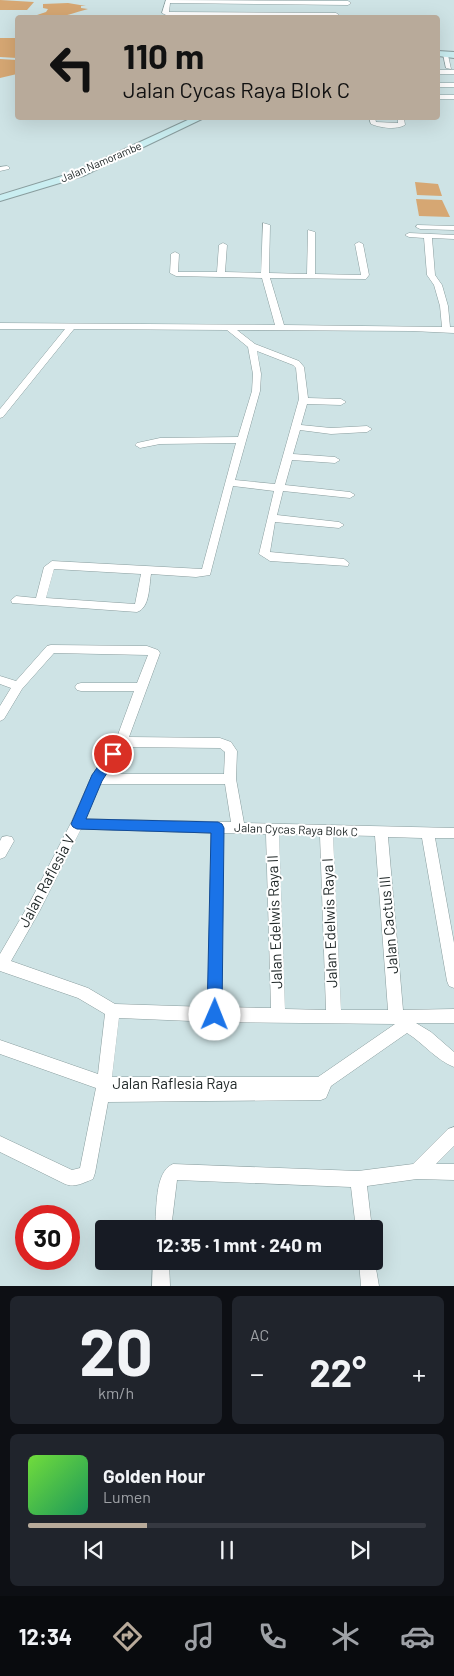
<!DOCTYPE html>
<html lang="id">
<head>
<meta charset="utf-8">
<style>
  :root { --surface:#171b24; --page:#20242c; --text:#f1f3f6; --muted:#9ea1a6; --line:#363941; --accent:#b8aa9a }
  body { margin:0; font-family:Barlow,sans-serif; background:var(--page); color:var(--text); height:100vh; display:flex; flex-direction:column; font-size:19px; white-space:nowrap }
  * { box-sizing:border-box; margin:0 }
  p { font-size:16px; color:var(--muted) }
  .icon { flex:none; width:28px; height:28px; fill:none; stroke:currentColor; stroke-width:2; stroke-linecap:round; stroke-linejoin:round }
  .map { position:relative; height:1286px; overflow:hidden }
  .side { display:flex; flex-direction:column; gap:10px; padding:10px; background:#0d0f14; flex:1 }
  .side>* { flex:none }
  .banner { position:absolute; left:15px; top:15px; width:425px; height:105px; border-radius:5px; box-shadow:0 5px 20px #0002; background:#b8aa9a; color:#111; overflow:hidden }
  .speed { position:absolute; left:15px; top:1205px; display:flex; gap:10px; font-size:25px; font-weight:700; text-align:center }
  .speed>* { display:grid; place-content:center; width:65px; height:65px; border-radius:50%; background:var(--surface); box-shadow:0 5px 20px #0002; line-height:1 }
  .speed .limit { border:8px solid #d22; background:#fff; color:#111 }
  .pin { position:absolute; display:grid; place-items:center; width:42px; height:42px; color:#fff; margin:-21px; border:2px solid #fff; border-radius:50%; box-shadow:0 1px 5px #0007 }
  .me { position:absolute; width:55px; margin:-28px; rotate:1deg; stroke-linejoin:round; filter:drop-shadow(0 0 4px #0008) }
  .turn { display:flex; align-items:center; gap:18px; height:105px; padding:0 25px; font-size:22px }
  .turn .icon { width:65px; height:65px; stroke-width:2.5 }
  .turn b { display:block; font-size:35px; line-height:42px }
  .big { font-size:38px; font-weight:700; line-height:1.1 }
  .side .tile { flex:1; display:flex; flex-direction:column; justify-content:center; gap:8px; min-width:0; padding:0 18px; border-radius:8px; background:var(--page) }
  .side .dial { align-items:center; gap:0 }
  .dial b { font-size:65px; line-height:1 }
  .song { display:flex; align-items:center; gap:15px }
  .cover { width:60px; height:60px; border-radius:8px; background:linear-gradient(135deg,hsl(100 70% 55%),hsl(150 70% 35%)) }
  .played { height:5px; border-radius:2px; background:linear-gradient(90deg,var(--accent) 30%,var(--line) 30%) }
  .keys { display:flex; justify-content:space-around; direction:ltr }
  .heat { display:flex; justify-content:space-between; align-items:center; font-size:28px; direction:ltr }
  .side .tiles { flex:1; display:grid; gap:10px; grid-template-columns:1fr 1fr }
  .tile:last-child { grid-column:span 2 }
  .trip { position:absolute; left:95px; top:1220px; width:288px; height:50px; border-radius:5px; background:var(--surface); box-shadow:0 5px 20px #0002; font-weight:700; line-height:50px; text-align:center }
  .tabs { display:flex; height:80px; justify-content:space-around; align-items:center; background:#090b0e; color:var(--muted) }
  .tabs .icon { width:35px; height:35px }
  .tabs .selected { color:var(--accent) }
  .tabs b { font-size:22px; color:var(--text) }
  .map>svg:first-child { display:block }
  .water { fill:#d6a773 }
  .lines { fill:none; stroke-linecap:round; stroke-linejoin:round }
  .minor-casing { stroke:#899d9e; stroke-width:1 }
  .secondary-casing { stroke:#899d9e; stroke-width:2 }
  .minor { fill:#fff; fill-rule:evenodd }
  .secondary { fill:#caeef1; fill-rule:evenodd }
  .route { fill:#1a73e8; stroke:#114b97 }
  .labels { text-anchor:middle; stroke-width:4; stroke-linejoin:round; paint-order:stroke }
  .far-street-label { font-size:11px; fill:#202828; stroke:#fff }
  .street-label { font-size:12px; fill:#202828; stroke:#fff }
  .near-street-label { font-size:15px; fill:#202828; stroke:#fff }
</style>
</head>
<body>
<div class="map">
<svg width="454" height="1286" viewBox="0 0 454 1286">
  <rect width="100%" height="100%" fill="#cee3e5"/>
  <!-- water -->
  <g class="water">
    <path d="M0 0 34 2 27 10H0Z"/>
    <path d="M43 4 68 3 86 6H81V8L88 9C73 13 51 22 37 15L46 12 48 9 43 8Z"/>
    <path d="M0 38H17V58L0 57Z"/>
    <path d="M0 59 17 60V74L0 78Z"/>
    <path d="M415 182 438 184 442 196 417 195Z"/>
    <path d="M416 199 442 200 450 217 419 216Z"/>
  </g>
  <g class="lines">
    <!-- minor casing -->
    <g class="minor-casing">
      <g id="minor">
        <path d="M166 0 348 1 351 3 348 5 170 3 169 12 336 13 339 15 336 17 168 16 162 13Z"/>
        <path d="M443 54 448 55 451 69 446 68Z"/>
        <rect x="438" y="70" width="16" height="4"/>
        <rect x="438" y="83" width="16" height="4"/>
        <rect x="438" y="95" width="16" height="4"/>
        <path d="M369 118H375L376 122 398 123V118H404L405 125C397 130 380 128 371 124Z"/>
        <path d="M7 166 9 167V169L0 171V167Z"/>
        <path d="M263 223 270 225 269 273 307 274 308 230 315 232V274L361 275 355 244 359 242 363 244 369 275 366 279 270 278 284 325 442 327 440 306 434 285 427 275 424 238 409 237 405 235 409 233 454 235V239L432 238 435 275 442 285 448 306 450 327H454V333L412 331 237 330 255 344 299 361 304 367 308 398 341 399 346 402 341 405 307 404 301 425 331 428 367 426 372 429 367 432 331 434 300 430 293 454 335 457 340 460 335 463 292 460 285 485 350 492 355 495 350 498 283 491 277 515 339 522 344 525 339 528 275 522 270 552 344 559 349 563 348 566 270 561 259 554 274 491 233 486 210 575 196 577 151 574C149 586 150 608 137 612L12 603 11 600 16 596 36 598 44 567 52 561 202 569 236 443 160 444 140 448 135 445 137 443 160 438 238 437 252 391 253 374 248 347 227 330 74 329 3 417 0 418V409L65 329H0V323L275 325 262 278 176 276 170 273 171 254 175 252 179 254 178 272H217L219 245 223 243 227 245 225 272 261 273ZM257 351 293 365 296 368 299 399 275 484 235 480 260 391 261 374ZM54 569 141 574 135 604 46 598Z"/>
        <path d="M417 225 454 226V230L420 229 416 227Z"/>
        <path d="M51 645 147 646 158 650 160 653 129 737 220 738 231 742 237 751 236 779 244 823 454 828V838H435L454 943V988L449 986 447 981 422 838 388 837 403 1010 454 1009V1023H416L431 1032 454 1052V1067C436 1060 423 1043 407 1033L331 1086 326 1098 321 1100 108 1102 95 1173 93 1179C83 1183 75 1188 65 1184L0 1152V1136L72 1170 80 1168 96 1088 0 1054V1040L98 1074 105 1014 78 998 0 971V954L29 904 71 823 92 775 116 740 134 691H81L77 690 75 687 77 684 81 683H137L148 655 54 653 22 689 4 719 0 721V706L11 688 0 684V676L16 681 47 646ZM124 747 220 748 225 752 224 774H106ZM100 784H225L231 822 86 819ZM81 829 211 833 208 1007 115 1004 88 988 11 961 39 912ZM224 833 266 834 271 1008 222 1007ZM279 834 320 835 326 1010 285 1009ZM333 835 375 836 388 1010H341ZM119 1018 215 1022 395 1024 318 1077H112Z"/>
        <path d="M7 836 12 837 14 841 5 857 0 859V841L2 837Z"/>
        <path d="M454 1127V1146L436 1164H454V1180L417 1179 367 1186 372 1229H356L351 1187 177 1180 171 1229H155C157 1210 154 1172 173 1164L358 1171 413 1164 448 1129Z"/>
        <path d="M374 1257 379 1286H361L359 1261H374Z"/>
        <path d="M153 1261H169L170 1286H152Z"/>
      </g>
    </g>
    <!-- secondary casing -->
    <g class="secondary-casing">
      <g id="secondary">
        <path d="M438 51 454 52V58L438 56Z"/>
        <path d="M192 118H204L83 176 0 201V195L75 172Z"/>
      </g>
    </g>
    <!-- minor -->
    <use href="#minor" class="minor"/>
    <!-- secondary -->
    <use href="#secondary" class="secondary"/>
  </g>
  <!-- route -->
  <path class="route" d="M113 749 117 751 119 754 102 781 86 819 218 822 222 824 224 828 222 1015 220 1019 215 1021 209 1019 207 1015 211 833 77 829 73 827 71 824 92 775 109 751Z"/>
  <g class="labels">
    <!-- far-street labels -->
    <g class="far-street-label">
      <text transform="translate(101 162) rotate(-23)" y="4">Jalan Namorambe</text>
    </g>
    <!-- street labels -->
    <g class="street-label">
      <text transform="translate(296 830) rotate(2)" y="4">Jalan Cycas Raya Blok C</text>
    </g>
    <!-- near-street labels -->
    <g class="near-street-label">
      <text transform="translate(47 881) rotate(-62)" y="5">Jalan Raflesia V</text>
      <text transform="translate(275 922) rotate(-92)" y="5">Jalan Edelwis Raya II</text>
      <text transform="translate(330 923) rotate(-92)" y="5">Jalan Edelwis Raya I</text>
      <text transform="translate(389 925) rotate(-95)" y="5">Jalan Cactus III</text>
      <text x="175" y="1089">Jalan Raflesia Raya</text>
    </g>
  </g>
</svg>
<div class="speed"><div class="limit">30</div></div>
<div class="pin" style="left:113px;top:754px;background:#d93025"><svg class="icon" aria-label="arrive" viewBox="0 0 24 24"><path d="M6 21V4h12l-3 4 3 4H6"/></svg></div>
<svg class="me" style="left:215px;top:1015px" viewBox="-20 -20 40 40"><circle r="19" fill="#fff"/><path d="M0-13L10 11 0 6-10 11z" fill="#1a73e8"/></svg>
<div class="trip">12:35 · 1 mnt · 240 m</div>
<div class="banner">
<div class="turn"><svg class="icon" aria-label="left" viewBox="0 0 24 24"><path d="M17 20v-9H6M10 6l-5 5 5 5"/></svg><div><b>110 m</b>Jalan Cycas Raya Blok C</div></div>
</div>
</div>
<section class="side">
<div class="tiles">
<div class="tile dial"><b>20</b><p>km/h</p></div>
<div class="tile"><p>AC</p>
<div class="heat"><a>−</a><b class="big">22°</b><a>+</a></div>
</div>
<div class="tile">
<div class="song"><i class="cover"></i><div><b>Golden Hour</b><p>Lumen</p></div></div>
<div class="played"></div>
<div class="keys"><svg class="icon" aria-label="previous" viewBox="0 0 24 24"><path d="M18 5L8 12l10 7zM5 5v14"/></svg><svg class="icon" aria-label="pause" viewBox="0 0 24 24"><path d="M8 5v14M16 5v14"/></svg><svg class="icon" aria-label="next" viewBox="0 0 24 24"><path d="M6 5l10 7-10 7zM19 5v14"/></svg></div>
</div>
</div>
</section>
<nav class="tabs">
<b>12:34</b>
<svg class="icon selected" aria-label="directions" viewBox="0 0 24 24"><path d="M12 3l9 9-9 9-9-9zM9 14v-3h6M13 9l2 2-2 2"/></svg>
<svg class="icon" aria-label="music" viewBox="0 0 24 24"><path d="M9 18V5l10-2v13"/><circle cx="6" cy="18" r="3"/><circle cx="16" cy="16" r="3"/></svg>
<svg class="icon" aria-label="phone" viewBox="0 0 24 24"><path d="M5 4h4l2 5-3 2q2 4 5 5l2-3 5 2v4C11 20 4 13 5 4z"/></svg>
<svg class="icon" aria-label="climate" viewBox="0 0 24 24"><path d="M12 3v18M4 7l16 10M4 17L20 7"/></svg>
<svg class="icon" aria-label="car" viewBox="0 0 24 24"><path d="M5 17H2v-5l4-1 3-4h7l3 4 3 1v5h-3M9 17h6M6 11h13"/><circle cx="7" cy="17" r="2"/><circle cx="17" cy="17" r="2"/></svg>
</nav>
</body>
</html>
